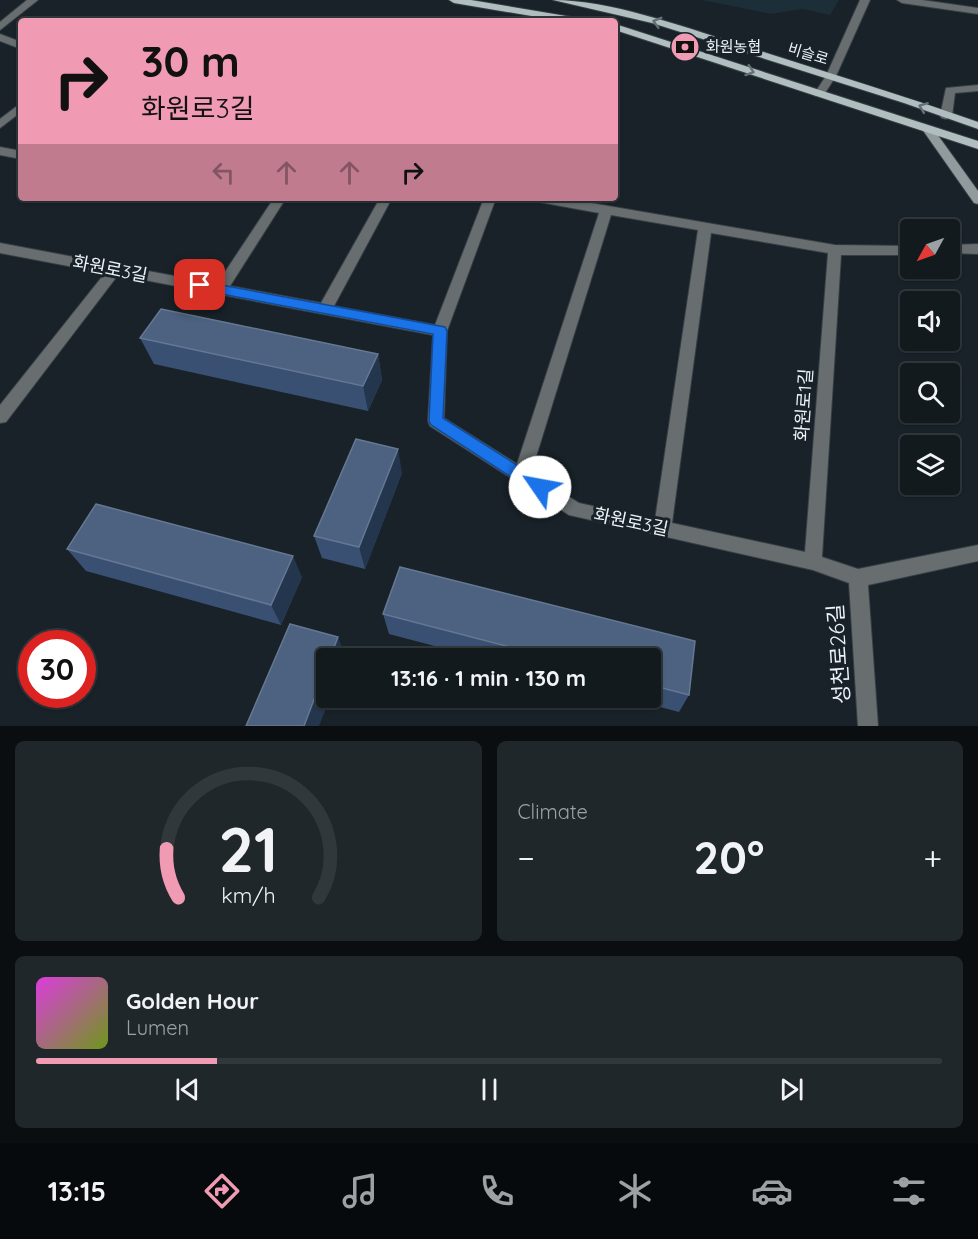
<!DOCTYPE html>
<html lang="en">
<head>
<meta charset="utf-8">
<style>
  :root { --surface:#121a1e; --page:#1f272b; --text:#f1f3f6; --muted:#9ca1a4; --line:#31383c; --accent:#f19ab3 }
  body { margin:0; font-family:Quicksand,"Noto Sans KR",sans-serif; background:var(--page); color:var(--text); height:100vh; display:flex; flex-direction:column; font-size:22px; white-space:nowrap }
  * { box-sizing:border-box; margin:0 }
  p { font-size:20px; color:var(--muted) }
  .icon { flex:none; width:33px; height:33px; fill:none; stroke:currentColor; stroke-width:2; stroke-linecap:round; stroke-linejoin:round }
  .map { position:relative; height:726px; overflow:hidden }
  .panel { display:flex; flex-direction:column; gap:15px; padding:15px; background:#0a0e10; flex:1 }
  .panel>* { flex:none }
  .top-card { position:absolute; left:18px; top:18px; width:600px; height:183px; border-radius:6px; box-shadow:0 2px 4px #0004,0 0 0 2px var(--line); background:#f19ab3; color:#111; overflow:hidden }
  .needle { width:39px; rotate:230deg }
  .tools { position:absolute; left:900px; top:219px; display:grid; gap:12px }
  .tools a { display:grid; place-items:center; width:60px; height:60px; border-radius:6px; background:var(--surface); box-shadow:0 2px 4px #0004,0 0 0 2px var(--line); font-size:30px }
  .speed { position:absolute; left:18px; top:630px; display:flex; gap:12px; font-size:30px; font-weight:700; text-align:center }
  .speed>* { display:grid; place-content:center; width:78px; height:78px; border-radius:50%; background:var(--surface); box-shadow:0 2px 4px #0004,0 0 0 2px var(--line); line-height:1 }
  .speed .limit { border:9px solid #d22; background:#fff; color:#111 }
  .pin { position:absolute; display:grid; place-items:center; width:51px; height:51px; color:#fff; margin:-26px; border-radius:12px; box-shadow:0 3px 9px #0006 }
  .me { position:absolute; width:66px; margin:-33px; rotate:303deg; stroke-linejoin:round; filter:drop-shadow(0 0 4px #0008) }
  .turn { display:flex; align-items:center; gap:21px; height:126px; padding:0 24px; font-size:27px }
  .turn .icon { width:78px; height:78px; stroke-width:2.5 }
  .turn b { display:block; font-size:42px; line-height:51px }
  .lanes { display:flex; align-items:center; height:57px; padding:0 24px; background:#0003; justify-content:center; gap:30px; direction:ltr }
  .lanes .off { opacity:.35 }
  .big { font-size:45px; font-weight:700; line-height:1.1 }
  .panel .tile { flex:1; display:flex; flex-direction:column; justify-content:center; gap:9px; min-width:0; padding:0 21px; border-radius:9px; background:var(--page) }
  .panel .dial { align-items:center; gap:0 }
  .dial svg { height:156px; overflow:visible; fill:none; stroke:var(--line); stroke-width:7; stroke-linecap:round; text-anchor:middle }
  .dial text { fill:var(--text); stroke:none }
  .song { display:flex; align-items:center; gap:18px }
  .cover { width:72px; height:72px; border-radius:9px; background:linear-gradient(135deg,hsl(300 70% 55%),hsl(80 70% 35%)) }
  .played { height:6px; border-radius:3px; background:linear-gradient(90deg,var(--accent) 20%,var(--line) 20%) }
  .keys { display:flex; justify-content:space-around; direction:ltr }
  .heat { display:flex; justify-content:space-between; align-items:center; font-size:33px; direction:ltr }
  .panel .tiles { flex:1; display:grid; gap:15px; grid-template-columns:1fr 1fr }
  .tile:last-child { grid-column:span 2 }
  .trip { position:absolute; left:316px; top:648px; width:345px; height:60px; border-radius:6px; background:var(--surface); box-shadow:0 2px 4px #0004,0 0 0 2px var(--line); font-weight:700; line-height:60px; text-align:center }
  .dock { display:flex; height:96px; justify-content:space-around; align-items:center; background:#070a0c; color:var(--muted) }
  .dock .icon { width:42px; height:42px }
  .dock .active { color:var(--accent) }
  .dock b { font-size:27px; color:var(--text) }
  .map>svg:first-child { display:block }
  .built { fill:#1c2e37 }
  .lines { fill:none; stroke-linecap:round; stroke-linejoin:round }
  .street-casing { stroke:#363f45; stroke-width:2 }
  .secondary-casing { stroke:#363f45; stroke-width:2 }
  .primary-casing { stroke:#363f45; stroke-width:2 }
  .street { fill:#686e6f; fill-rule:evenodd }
  .secondary { fill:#919b9d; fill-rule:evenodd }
  .primary { fill:#b0bec0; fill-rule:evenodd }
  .wall { fill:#395072 }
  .shaded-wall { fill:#24364e }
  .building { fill:#4c6280; stroke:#657893; stroke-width:1.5 }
  .oneway { stroke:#647074 }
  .route { fill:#1a73e8; stroke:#114b97; stroke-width:1.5 }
  .labels { text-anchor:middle; stroke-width:6; stroke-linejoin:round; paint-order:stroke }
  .far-poi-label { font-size:15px; fill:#ebf3f6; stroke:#182228; text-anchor:start }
  .far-street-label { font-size:15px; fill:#ebf3f6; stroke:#182228 }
  .street-label { font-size:18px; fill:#ebf3f6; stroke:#182228 }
  .near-street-label { font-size:21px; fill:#ebf3f6; stroke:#182228 }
</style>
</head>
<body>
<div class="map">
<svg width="978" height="726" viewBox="0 0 978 726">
  <rect width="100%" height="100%" fill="#182228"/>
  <!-- built -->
  <path class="built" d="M702 0H839L830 15 803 9 771 14Z"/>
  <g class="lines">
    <!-- street casing -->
    <g class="street-casing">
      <g id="street">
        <path d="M27 0H38L0 30V22Z"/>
        <path d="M860 0H870L836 76 823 96H815L814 94 826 76Z"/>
        <path d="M897 0H922L978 8V14L902 3Z"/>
        <path d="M0 34 21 42V49L0 41Z"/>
        <path d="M978 85V91L955 93 952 116 946 119 942 118 940 116 946 88Z"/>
        <path d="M21 103V112L0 128V119Z"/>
        <path d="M0 147 21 151V159L0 155Z"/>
        <path d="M274 198H286L230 286 321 303 380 198H392L334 306 435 325 484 198H496L447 331 444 418 517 464 599 213 539 202 533 198H562L835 245 910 246V255H841L822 557 858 569 978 545V561L868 585 878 726H858L849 583 813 570 569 515 430 426 428 421 433 335 118 275 6 422 0 423V405L105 273 0 253V243L217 284ZM611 215 698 230 655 520 579 503 531 473ZM711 233 828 253 805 552 672 523Z"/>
        <path d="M978 244V254L950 253V245Z"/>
      </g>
    </g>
    <!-- secondary casing -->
    <g class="secondary-casing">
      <path id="secondary" d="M928 126 932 127 978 191V204L974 203 922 129Z"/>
    </g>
    <!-- primary casing -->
    <g class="primary-casing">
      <g id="primary">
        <path d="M449 0H471L578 18 583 21H561L454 3Z"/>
        <path d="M553 0C609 0 681 26 735 43 816 69 898 94 978 122V129L904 103 652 23Z"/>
        <path d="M615 24 978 141V149L615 30Z"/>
      </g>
    </g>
    <!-- street -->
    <use href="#street" class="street"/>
    <!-- secondary -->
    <use href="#secondary" class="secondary"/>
    <!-- primary -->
    <use href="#primary" class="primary"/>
  </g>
  <!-- wall -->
  <g class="wall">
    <path d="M140 338 378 354 382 380 368 411 154 364Z"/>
    <path d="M402 473 365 569 322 558 314 536Z"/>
    <path d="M67 549 302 577 281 625 86 571Z"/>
    <path d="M400 567 695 641 689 695 679 712 626 698H651V658H480L389 634 383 614Z"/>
  </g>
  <!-- shaded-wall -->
  <g class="shaded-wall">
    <path d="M378 354 382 380 368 411 363 386Z"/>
    <path d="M398 449 402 473 365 569 359 547Z"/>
    <path d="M293 556 302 577 281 625 271 605Z"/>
    <path d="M338 637 345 656 344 658H330Z"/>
    <path d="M327 665V698H330L319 726H304Z"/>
  </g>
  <!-- building -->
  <g class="building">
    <path d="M161 309 378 354 363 386 140 338Z"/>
    <path d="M356 439 398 449 359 547 314 536Z"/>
    <path d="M96 504 293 556 271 605 67 549Z"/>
    <path d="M400 567 695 641 689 695 651 685V658H552L383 614Z"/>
    <path d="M290 624 338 637 330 658H327V665L304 726H246Z"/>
  </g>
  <!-- one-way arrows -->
  <defs><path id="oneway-chevron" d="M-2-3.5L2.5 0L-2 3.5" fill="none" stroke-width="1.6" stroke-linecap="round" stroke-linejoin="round" transform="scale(1.5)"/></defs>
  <g class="oneway">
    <use href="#oneway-chevron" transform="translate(657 22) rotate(-164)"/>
    <use href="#oneway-chevron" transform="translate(750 71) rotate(18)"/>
    <use href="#oneway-chevron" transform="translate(923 107) rotate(-159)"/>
  </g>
  <!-- route -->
  <path class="route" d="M200 281 445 327 447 331 443 418 545 483 548 487 545 492 540 494 534 492 431 425 429 421 433 334 195 289 193 285Z"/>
  <!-- icons -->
  <defs>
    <g id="bank-disc" transform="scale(1.5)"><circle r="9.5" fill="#f19ab3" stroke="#182228"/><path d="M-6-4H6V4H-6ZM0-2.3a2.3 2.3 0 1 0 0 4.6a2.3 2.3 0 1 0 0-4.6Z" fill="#111"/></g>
  </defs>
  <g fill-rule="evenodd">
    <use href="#bank-disc" x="685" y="47"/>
  </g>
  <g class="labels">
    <!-- far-poi labels -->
    <g class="far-poi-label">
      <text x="706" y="52">화원농협</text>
    </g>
    <!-- far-street labels -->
    <g class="far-street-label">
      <text transform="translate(808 54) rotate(17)" y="5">비슬로</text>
    </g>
    <!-- street labels -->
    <g class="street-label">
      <text transform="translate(110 269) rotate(11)" y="6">화원로3길</text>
      <text transform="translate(804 405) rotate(-86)" y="6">화원로1길</text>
      <text transform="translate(631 522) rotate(12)" y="6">화원로3길</text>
    </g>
    <!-- near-street labels -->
    <g class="near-street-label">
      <text transform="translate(839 654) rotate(-94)" y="7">성천로26길</text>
    </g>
  </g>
</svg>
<div class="tools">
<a><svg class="needle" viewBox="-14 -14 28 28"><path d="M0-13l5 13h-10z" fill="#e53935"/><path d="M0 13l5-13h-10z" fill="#9ca1a4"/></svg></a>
<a><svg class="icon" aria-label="sound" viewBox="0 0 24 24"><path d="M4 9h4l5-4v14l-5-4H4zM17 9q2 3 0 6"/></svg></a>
<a><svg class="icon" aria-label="search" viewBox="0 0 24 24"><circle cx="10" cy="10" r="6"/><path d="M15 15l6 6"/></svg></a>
<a><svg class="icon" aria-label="layers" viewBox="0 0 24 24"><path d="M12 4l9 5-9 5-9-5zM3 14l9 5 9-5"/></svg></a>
</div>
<div class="speed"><div class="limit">30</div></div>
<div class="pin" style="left:200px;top:285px;background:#d93025"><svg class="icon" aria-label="arrive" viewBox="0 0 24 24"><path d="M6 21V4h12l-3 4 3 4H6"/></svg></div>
<svg class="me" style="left:540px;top:487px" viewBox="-20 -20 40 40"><circle r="19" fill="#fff"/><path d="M0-13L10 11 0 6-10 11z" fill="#1a73e8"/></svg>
<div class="trip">13:16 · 1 min · 130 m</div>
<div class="top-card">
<div class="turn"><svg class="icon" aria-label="right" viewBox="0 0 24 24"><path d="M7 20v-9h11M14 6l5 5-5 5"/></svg><div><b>30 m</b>화원로3길</div></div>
<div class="lanes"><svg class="icon off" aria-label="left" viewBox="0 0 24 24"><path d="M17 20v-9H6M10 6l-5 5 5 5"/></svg><svg class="icon off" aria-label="ahead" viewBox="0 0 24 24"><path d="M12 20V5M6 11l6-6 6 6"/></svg><svg class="icon off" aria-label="ahead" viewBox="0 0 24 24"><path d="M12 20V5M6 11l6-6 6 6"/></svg><svg class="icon" aria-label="right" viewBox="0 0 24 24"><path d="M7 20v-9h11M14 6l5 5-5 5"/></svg></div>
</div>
</div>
<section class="panel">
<div class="tiles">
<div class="tile dial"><svg viewBox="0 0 100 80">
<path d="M14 69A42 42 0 1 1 86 69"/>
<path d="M14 69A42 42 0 0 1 8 44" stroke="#f19ab3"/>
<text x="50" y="56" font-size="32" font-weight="700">21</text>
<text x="50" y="72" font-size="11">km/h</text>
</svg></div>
<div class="tile"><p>Climate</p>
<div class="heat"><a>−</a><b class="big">20°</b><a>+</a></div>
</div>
<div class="tile">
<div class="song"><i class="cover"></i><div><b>Golden Hour</b><p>Lumen</p></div></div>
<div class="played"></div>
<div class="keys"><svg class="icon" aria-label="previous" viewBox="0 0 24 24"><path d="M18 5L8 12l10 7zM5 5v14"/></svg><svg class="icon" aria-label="pause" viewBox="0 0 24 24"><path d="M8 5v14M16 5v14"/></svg><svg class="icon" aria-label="next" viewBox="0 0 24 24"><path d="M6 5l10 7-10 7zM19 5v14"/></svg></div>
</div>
</div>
</section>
<nav class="dock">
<b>13:15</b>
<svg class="icon active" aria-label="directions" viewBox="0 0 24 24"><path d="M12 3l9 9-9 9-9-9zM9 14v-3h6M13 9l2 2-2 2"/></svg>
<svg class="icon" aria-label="music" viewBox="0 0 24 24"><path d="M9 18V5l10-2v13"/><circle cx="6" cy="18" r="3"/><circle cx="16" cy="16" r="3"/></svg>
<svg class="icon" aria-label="phone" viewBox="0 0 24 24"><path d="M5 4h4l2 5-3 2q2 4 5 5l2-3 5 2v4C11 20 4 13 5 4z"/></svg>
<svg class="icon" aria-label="climate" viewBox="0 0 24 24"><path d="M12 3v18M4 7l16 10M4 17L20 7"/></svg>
<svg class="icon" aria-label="car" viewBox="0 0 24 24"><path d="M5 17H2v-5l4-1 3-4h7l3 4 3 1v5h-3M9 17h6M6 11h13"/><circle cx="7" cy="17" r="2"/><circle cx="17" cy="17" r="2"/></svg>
<svg class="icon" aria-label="filters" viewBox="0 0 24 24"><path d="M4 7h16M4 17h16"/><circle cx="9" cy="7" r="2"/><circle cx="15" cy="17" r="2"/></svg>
</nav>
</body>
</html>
